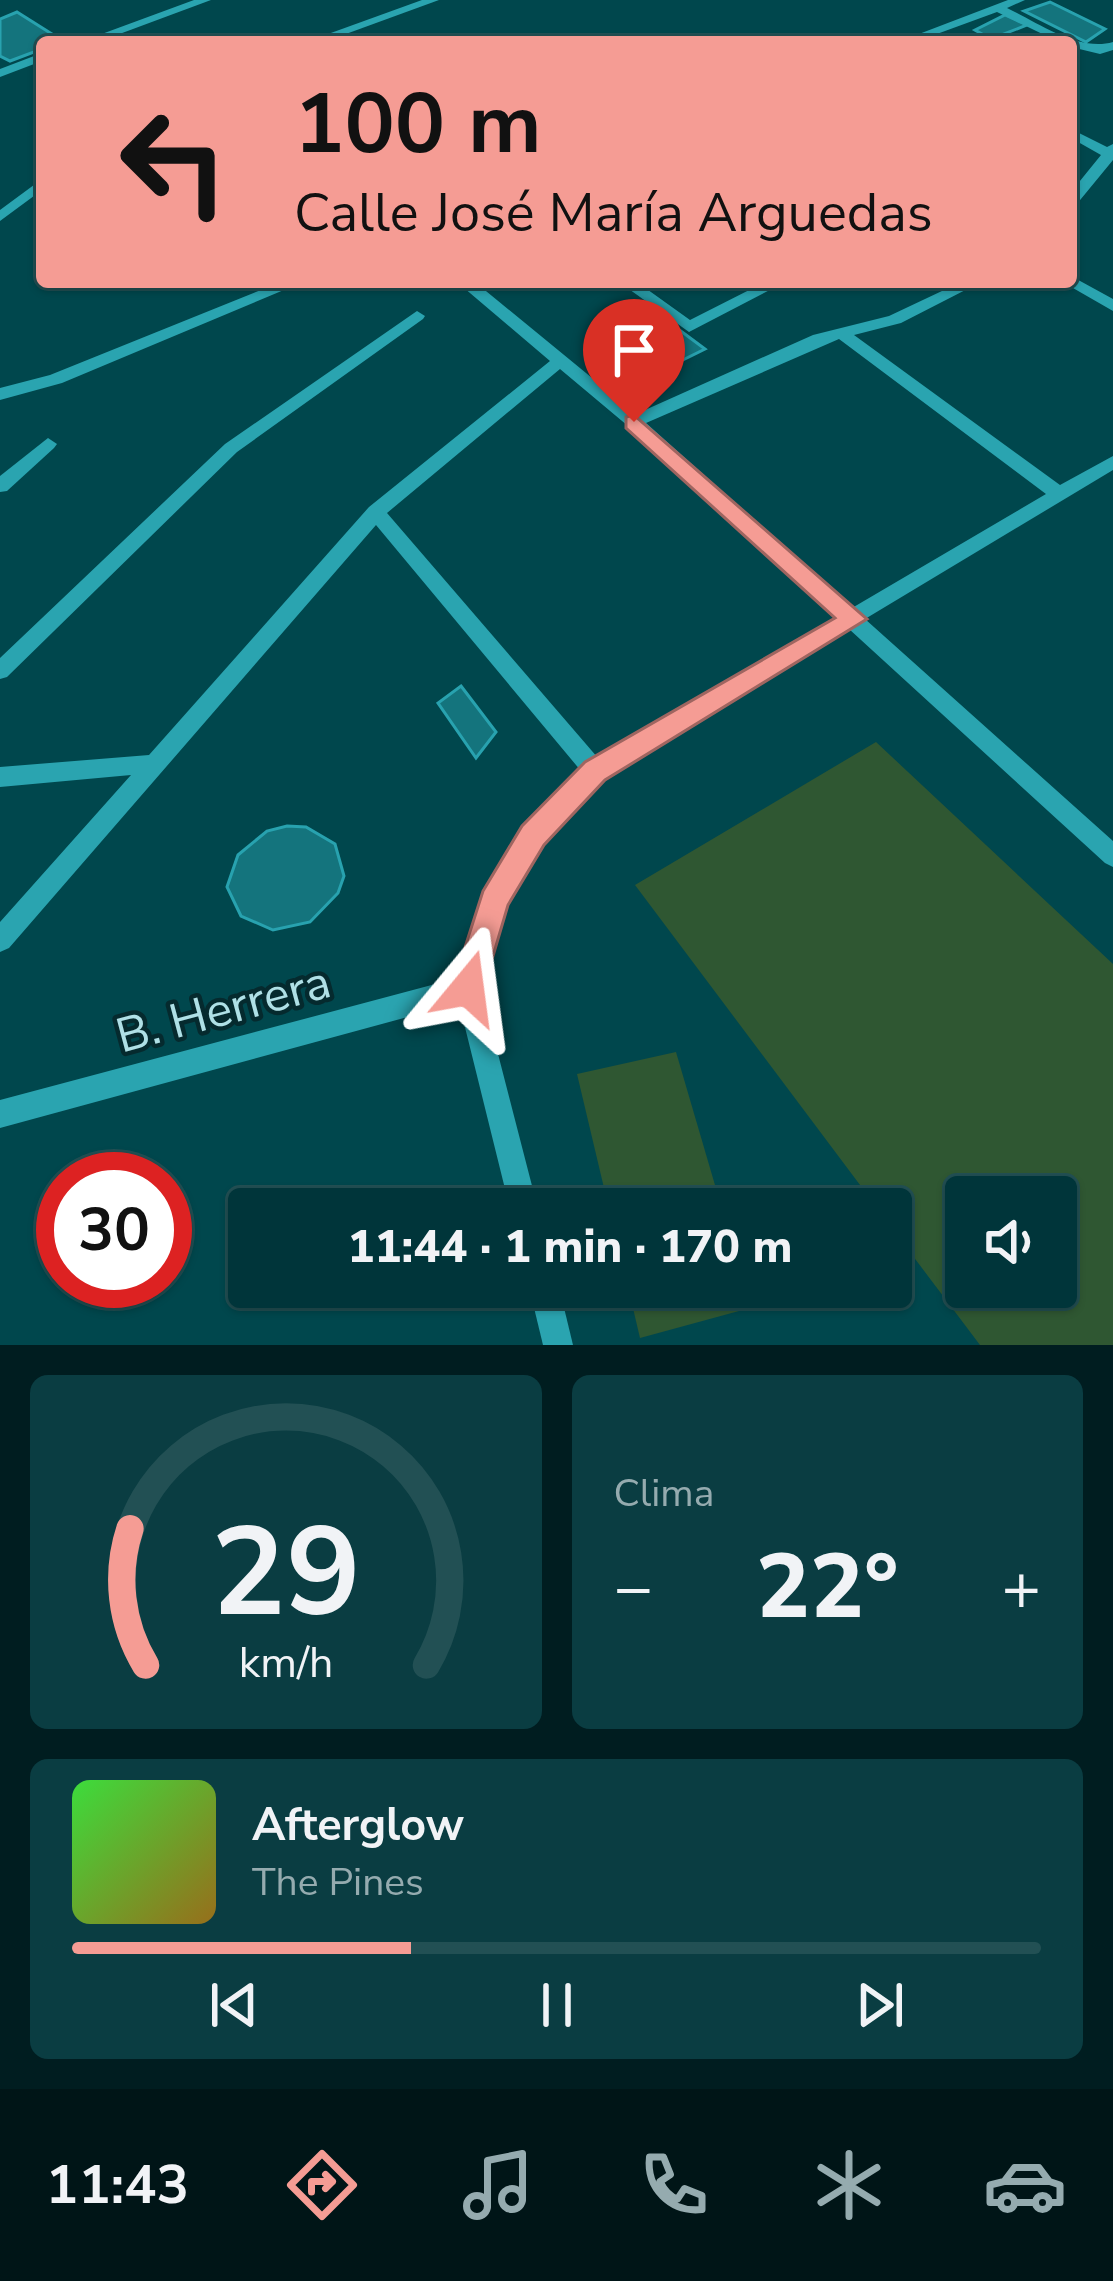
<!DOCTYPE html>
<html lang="es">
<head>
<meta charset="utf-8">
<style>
  :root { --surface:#00353a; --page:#0a3d42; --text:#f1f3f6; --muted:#95abaf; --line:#225054; --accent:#f59c94 }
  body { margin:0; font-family:"Nunito Sans",sans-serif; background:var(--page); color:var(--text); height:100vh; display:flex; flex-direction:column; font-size:45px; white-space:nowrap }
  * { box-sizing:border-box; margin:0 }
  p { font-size:39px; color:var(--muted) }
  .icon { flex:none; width:66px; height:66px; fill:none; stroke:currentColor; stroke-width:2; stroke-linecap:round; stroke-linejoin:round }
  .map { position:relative; height:1345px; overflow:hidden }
  .side { display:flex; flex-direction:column; gap:30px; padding:30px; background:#001d20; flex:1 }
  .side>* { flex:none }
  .guide { position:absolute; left:36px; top:36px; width:1041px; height:252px; border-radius:12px; box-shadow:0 3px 9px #0004,0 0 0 3px var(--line); background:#f59c94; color:#111; overflow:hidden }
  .fabs { position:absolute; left:945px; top:1176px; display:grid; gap:24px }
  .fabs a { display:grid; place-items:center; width:132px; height:132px; border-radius:12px; background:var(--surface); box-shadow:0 3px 9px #0004,0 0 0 3px var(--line); font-size:60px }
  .speed { position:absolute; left:36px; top:1152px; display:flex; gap:24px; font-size:60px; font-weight:700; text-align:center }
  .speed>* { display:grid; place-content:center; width:156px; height:156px; border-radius:50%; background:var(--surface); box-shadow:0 3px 9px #0004,0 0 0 3px var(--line); line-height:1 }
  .speed .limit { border:18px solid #d22; background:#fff; color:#111 }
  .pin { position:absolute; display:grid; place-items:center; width:102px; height:102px; color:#fff; margin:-123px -51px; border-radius:50% 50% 50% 0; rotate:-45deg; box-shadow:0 0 12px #0007 }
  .pin .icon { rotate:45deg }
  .me { position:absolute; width:132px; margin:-66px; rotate:16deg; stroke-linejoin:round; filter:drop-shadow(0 0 9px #0008) }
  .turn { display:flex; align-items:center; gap:42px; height:252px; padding:0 60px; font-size:54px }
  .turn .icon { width:156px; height:156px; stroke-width:2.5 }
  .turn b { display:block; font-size:84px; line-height:102px }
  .big { font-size:90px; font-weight:800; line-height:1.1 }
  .side .tile { flex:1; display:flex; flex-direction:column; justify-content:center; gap:18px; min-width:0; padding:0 42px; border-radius:18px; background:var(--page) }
  .side .dial { align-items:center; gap:0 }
  .dial svg { height:312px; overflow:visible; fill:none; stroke:var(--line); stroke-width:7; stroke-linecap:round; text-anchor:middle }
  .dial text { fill:var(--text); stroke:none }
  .song { display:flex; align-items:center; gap:36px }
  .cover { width:144px; height:144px; border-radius:18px; background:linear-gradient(135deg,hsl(120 70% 55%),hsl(40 70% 35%)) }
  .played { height:12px; border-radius:6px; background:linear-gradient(90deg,var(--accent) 35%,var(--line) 35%) }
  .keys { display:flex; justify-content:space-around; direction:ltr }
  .heat { display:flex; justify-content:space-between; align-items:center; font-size:66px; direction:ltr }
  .side .tiles { flex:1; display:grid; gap:30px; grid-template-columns:1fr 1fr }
  .tile:last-child { grid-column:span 2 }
  .trip { position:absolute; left:228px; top:1188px; width:684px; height:120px; border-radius:12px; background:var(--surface); box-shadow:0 3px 9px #0004,0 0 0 3px var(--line); font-weight:800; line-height:120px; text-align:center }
  .dock { display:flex; height:192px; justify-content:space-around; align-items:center; background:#001517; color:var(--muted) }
  .dock .icon { width:84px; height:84px }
  .dock .current { color:var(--accent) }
  .dock b { font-size:54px; color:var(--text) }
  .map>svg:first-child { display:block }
  .green { fill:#2f5732; fill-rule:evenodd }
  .building { fill:#14747d; stroke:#28a2af; stroke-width:3 }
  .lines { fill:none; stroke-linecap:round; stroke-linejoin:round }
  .minor { fill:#2aa4b0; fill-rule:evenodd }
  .route { fill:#f59c94; stroke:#9f6560; stroke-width:3 }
  .labels { text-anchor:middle; stroke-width:9; stroke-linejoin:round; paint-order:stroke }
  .near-street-label { font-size:48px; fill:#afe0e6; stroke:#052a2e }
</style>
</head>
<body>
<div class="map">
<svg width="1113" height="1345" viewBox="0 0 1113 1345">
  <rect width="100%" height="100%" fill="#00474d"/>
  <!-- green -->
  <g class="green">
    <path d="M876 742 1113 964V1345H980L891 1227V1209H878L635 885ZM966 1197H1056V1287H966Z"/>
    <path d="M676 1052 722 1209H609L577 1074Z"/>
    <path d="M628 1287H744L750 1308 640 1338Z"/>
  </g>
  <!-- building -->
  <g class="building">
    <path d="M1050 2 1105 29 1086 42 1024 11Z"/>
    <path d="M17 12 63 41 42 42V49L10 61 0 56V19Z"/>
    <path d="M1005 15 1027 25 991 39 975 30Z"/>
    <path d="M670 323 705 349 640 381 606 353Z"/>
    <path d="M461 686 496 732 476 758 438 703Z"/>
    <path d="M287 826 306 827 335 844 344 876 338 893 310 922 273 930 241 916 227 887 238 855 267 831Z"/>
  </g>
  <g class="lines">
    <!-- minor -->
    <g class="minor">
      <path d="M194 0H211L98 42H80Z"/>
      <path d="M422 0H439L324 42H306Z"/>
      <path d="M1008 0H1025L1007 8C1038 23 1079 52 1113 42V50L1100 54 1071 47V42H1059L997 12 915 42H898Z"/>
      <path d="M42 53V61L0 77V69Z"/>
      <path d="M1071 129 1107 147 1113 144V160L1076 205 1071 206V192L1101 155 1071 138Z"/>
      <path d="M42 179V190L0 221V210Z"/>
      <path d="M1071 276 1113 299V311L1066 284 1064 282H1071Z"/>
      <path d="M281 282H303L62 383 0 400V388L50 375Z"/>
      <path d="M457 282H475L636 414 813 335 889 316 961 282H981L901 323 854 335 1060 485 1113 456V470L865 619 1113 841V867L1105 863 849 629 603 778 541 843 505 905 481 988 538 1209H510L459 1003 0 1128V1100L458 978 485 893 525 829 581 771 376 525 9 948 0 952V922L131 775 0 787V767L149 755 369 507 550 361ZM839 339 1046 494 852 608 646 423ZM560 369 628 426 836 617 598 758 387 513Z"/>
      <path d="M619 282H637L690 320 765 282H785L689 332Z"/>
      <path d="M417 311 425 316 423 319 237 452 7 677 0 679V658L225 444Z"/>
      <path d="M48 438 57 444 54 448 7 491 0 492V476Z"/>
      <path d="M529 1287H559L573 1345H543Z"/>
    </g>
  </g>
  <!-- route -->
  <path class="route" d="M634 415 867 619 605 780 544 845 508 905 480 1000 468 1004 457 1000 452 988 483 891 522 826 585 762 835 618 626 428V417Z"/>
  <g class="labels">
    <!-- near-street labels -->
    <g class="near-street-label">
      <text transform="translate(223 1008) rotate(-15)" y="17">B. Herrera</text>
    </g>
  </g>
</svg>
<div class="fabs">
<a><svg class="icon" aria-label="sound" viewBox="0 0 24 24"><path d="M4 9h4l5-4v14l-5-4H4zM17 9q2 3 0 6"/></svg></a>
</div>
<div class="speed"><div class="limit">30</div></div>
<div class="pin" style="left:634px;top:422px;background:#d93025"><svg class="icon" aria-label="arrive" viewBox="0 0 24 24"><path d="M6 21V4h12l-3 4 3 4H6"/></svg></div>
<svg class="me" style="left:468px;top:988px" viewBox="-20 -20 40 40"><path d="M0-17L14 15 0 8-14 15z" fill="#f59c94" stroke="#fff" stroke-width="4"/></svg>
<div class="trip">11:44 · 1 min · 170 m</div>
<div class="guide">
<div class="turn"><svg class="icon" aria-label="left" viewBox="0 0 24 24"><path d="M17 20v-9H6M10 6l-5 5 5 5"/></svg><div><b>100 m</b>Calle José María Arguedas</div></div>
</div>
</div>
<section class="side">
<div class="tiles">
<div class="tile dial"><svg viewBox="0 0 100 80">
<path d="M14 69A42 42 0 1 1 86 69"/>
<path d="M14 69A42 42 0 0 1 10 34" stroke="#f59c94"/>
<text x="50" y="56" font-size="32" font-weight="700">29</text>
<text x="50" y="72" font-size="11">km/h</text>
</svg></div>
<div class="tile"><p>Clima</p>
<div class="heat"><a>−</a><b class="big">22°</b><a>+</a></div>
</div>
<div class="tile">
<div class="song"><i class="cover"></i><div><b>Afterglow</b><p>The Pines</p></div></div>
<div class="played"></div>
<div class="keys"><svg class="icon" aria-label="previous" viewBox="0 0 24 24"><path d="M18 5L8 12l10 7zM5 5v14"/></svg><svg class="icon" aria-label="pause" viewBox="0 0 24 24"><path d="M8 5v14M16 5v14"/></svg><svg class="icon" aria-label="next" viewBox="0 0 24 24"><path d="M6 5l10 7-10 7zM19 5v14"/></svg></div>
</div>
</div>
</section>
<nav class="dock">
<b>11:43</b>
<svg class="icon current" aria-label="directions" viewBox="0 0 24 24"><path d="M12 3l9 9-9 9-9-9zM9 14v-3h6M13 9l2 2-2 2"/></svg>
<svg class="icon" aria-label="music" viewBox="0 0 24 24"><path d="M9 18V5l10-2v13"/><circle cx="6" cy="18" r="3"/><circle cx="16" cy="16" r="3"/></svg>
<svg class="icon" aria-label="phone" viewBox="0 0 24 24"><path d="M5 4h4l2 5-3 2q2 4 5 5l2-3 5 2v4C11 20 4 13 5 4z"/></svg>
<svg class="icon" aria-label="climate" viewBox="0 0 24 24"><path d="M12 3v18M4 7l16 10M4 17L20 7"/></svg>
<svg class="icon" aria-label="car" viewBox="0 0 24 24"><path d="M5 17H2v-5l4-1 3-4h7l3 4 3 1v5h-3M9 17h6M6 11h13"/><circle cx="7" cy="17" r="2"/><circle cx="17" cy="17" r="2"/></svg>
</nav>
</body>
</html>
